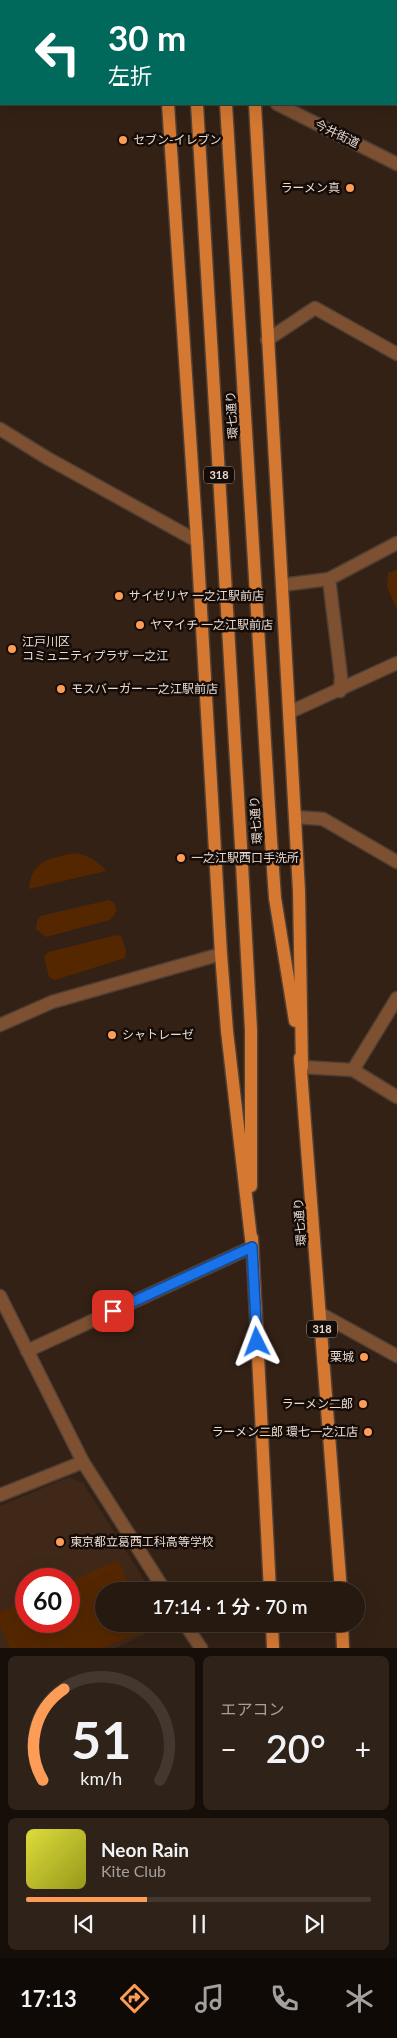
<!DOCTYPE html>
<html lang="ja">
<head>
<meta charset="utf-8">
<style>
  :root { --surface:#261910; --page:#2e2219; --text:#f1f3f6; --muted:#a4a09f; --line:#423830; --accent:#fd9c57 }
  body { margin:0; font-family:Lato,"Noto Sans JP",sans-serif; background:var(--page); color:var(--text); height:100vh; display:flex; flex-direction:column; font-size:19px; white-space:nowrap }
  * { box-sizing:border-box; margin:0 }
  p { font-size:16px; color:var(--muted) }
  .icon { flex:none; width:28px; height:28px; fill:none; stroke:currentColor; stroke-width:2; stroke-linecap:round; stroke-linejoin:round }
  .map { position:relative; height:1648px; overflow:hidden }
  .drawer { display:flex; flex-direction:column; gap:8px; padding:8px; background:#150e09; flex:1 }
  .drawer>* { flex:none }
  .banner { position:absolute; left:0px; top:0px; width:398px; height:105px; box-shadow:0 5px 20px #0002,0 0 0 1px var(--line); background:#00695c; color:#fff; overflow:hidden }
  .speed { position:absolute; left:15px; top:1568px; display:flex; gap:10px; font-size:25px; font-weight:700; text-align:center }
  .speed>* { display:grid; place-content:center; width:65px; height:65px; border-radius:50%; background:var(--surface); box-shadow:0 5px 20px #0002,0 0 0 1px var(--line); line-height:1 }
  .speed .limit { border:8px solid #d22; background:#fff; color:#111 }
  .pin { position:absolute; display:grid; place-items:center; width:42px; height:42px; color:#fff; margin:-21px; border-radius:10px; box-shadow:0 2px 8px #0006 }
  .me { position:absolute; width:55px; margin:-28px; rotate:357deg; stroke-linejoin:round; filter:drop-shadow(0 0 4px #0008) }
  .turn { display:flex; align-items:center; gap:18px; height:105px; padding:0 25px; font-size:22px }
  .turn .icon { width:65px; height:65px; stroke-width:2.5 }
  .turn b { display:block; font-size:35px; line-height:42px }
  .big { font-size:38px; font-weight:600; line-height:1.1 }
  .drawer .widget { flex:1; display:flex; flex-direction:column; justify-content:center; gap:8px; min-width:0; padding:0 18px; border-radius:8px; background:var(--page) }
  .drawer .dial { align-items:center; gap:0 }
  .dial svg { height:130px; overflow:visible; fill:none; stroke:var(--line); stroke-width:7; stroke-linecap:round; text-anchor:middle }
  .dial text { fill:var(--text); stroke:none }
  .song { display:flex; align-items:center; gap:15px }
  .cover { width:60px; height:60px; border-radius:8px; background:linear-gradient(135deg,hsl(60 70% 55%),hsl(60 70% 35%)) }
  .played { height:5px; border-radius:2px; background:linear-gradient(90deg,var(--accent) 35%,var(--line) 35%) }
  .keys { display:flex; justify-content:space-around; direction:ltr }
  .heat { display:flex; justify-content:space-between; align-items:center; font-size:28px; direction:ltr }
  .drawer .tiles { flex:1; display:grid; gap:8px; grid-template-columns:1fr 1fr }
  .widget:last-child { grid-column:span 2 }
  .trip { position:absolute; left:95px; top:1582px; width:270px; height:50px; border-radius:25px; background:var(--surface); box-shadow:0 5px 20px #0002,0 0 0 1px var(--line); font-weight:600; line-height:50px; text-align:center }
  .tab-bar { display:flex; height:80px; justify-content:space-around; align-items:center; background:#0f0a06; color:var(--muted) }
  .tab-bar .icon { width:35px; height:35px }
  .tab-bar .active { color:var(--accent) }
  .tab-bar b { font-size:22px; color:var(--text) }
  .map>svg:first-child { display:block }
  .built { fill:#402818; fill-rule:evenodd }
  .green { fill:#542700 }
  .lines { fill:none; stroke-linecap:round; stroke-linejoin:round }
  .minor-casing { stroke:#503f33; stroke-width:15 }
  .tertiary-casing { stroke:#503f33; stroke-width:15 }
  .primary-casing { stroke:#503f33; stroke-width:15 }
  .minor { stroke:#7d5032; stroke-width:12 }
  .tertiary { stroke:#7d5032; stroke-width:12 }
  .primary { stroke:#d47832; stroke-width:12 }
  .primary-bridge-casing { stroke:#503f33; stroke-width:15; stroke-linecap:butt }
  .primary-bridge { stroke:#d47832; stroke-width:12 }
  .route-casing { stroke:#114b97; stroke-width:12 }
  .route { stroke:#1a73e8; stroke-width:9 }
  .poi-dot { fill:#fd9c57; stroke:#150c07; stroke-width:2 }
  .labels { text-anchor:middle; stroke-width:5; stroke-linejoin:round; paint-order:stroke }
  .shield { fill:#150c07; stroke:#a89d96; stroke-width:1 }
  .shield-label { font-size:11px; font-weight:bold; fill:#e7dbd3 }
  .street-label { font-size:12px; fill:#e7dbd3; stroke:#150c07 }
  .poi-label { font-size:12px; fill:#e7dbd3; stroke:#150c07; text-anchor:start }
</style>
</head>
<body>
<div class="map">
<svg width="397" height="1648" viewBox="0 0 397 1648">
  <rect width="100%" height="100%" fill="#332115"/>
  <!-- built -->
  <path class="built" d="M69 1477 83 1483 151 1591H104V1624H166L116 1648H0V1506ZM26 1579H69V1621H26Z"/>
  <!-- green -->
  <g class="green">
    <path d="M397 570V610L387 587 388 573Z"/>
    <path d="M75 853C89 856 97 860 106 871L29 889C31 860 51 858 75 853Z"/>
    <path d="M109 900 114 903 117 911 110 920 46 937 36 929 37 921 40 916Z"/>
    <path d="M117 935 121 936 126 950 125 958 55 980 49 977 44 957 48 952Z"/>
    <path d="M118 1560 132 1591H104V1624H146L148 1629 104 1648H10L0 1625V1612L26 1600V1621H69V1582Z"/>
  </g>
  <g class="lines">
    <!-- minor casing -->
    <g class="minor-casing">
      <g id="minor">
        <path d="M282 0V1"/>
        <path d="M23 1 24 0"/>
        <path d="M0 72 1 68"/>
        <path d="M267 340 315 308 397 354"/>
        <path d="M0 429 47 458 197 541"/>
        <path d="M329 579 341 677 340 691"/>
        <path d="M282 585 329 579 397 543"/>
        <path d="M290 712 397 663"/>
        <path d="M295 817 323 819 397 862"/>
        <path d="M302 1067 353 1070 397 1097"/>
        <path d="M353 1070 397 998"/>
        <path d="M0 1296 83 1462 165 1591"/>
        <path d="M321 1314 397 1356"/>
        <path d="M27 1351 252 1247"/>
        <path d="M0 1495 83 1462"/>
        <path d="M185 1624 201 1648"/>
      </g>
    </g>
    <!-- tertiary casing -->
    <g class="tertiary-casing">
      <g id="tertiary">
        <path d="M64 0 67 1"/>
        <path d="M277 104 397 164"/>
        <path d="M0 1025 52 1002 221 954"/>
      </g>
    </g>
    <!-- primary casing -->
    <g class="primary-casing">
      <g id="primary">
        <path d="M161 0V1"/>
        <path d="M190 0 191 1"/>
        <path d="M220 0V1"/>
        <path d="M249 0V1"/>
        <path d="M168 104 197 541 221 954 227 1031 252 1247"/>
        <path d="M255 104 299 891 302 1067"/>
        <path d="M271 840 275 898 295 1021"/>
        <path d="M241 846 251 1030V1186"/>
        <path d="M300 1058 341 1591"/>
        <path d="M252 1238 270 1591"/>
        <path d="M272 1624 273 1648"/>
        <path d="M342 1624 343 1648"/>
      </g>
    </g>
    <!-- minor -->
    <use href="#minor" class="minor"/>
    <!-- tertiary -->
    <use href="#tertiary" class="tertiary"/>
    <!-- primary -->
    <use href="#primary" class="primary"/>
    <!-- primary-bridge casing -->
    <g class="primary-bridge-casing">
      <g id="primary-bridge">
        <path d="M197 104 241 846"/>
        <path d="M226 104 271 840"/>
      </g>
    </g>
    <!-- primary-bridge -->
    <use href="#primary-bridge" class="primary-bridge"/>
  </g>
  <g class="lines">
    <!-- route casing -->
    <g class="route-casing">
      <path id="route" d="M113 1311 252 1247 257 1342"/>
    </g>
    <!-- route -->
    <use href="#route" class="route"/>
  </g>
  <!-- markers -->
  <g class="poi-dot">
    <circle cx="123" cy="140" r="5"/>
    <circle cx="350" cy="188" r="5"/>
    <circle cx="119" cy="596" r="5"/>
    <circle cx="140" cy="625" r="5"/>
    <circle cx="12" cy="649" r="5"/>
    <circle cx="61" cy="689" r="5"/>
    <circle cx="181" cy="858" r="5"/>
    <circle cx="112" cy="1035" r="5"/>
    <circle cx="364" cy="1357" r="5"/>
    <circle cx="363" cy="1404" r="5"/>
    <circle cx="368" cy="1432" r="5"/>
    <circle cx="60" cy="1542" r="5"/>
  </g>
  <g class="labels">
    <!-- shield labels -->
    <g class="shield">
      <rect x="204" y="466.5" width="30" height="17" rx="4"/>
      <rect x="307" y="1320.5" width="30" height="17" rx="4"/>
    </g>
    <g class="shield-label">
      <text x="219" y="479">318</text>
      <text x="322" y="1333">318</text>
    </g>
    <!-- street labels -->
    <g class="street-label">
      <text transform="translate(337 134) rotate(26)" y="4">今井街道</text>
      <text transform="translate(232 415) rotate(-93)" y="4">環七通り</text>
      <text transform="translate(256 820) rotate(-94)" y="4">環七通り</text>
      <text transform="translate(300 1222) rotate(-94)" y="4">環七通り</text>
    </g>
    <!-- poi labels -->
    <g class="poi-label">
      <text x="133" y="144">セブン-イレブン</text>
      <text x="340" y="192" text-anchor="end">ラーメン真</text>
      <text x="129" y="600">サイゼリヤ 一之江駅前店</text>
      <text x="150" y="629">ヤマイチ 一之江駅前店</text>
      <text x="22" y="646">江戸川区<tspan x="22" dy="14">コミュニティプラザ 一之江</tspan></text>
      <text x="71" y="693">モスバーガー 一之江駅前店</text>
      <text x="191" y="862">一之江駅西口手洗所</text>
      <text x="122" y="1039">シャトレーゼ</text>
      <text x="354" y="1361" text-anchor="end">栗城</text>
      <text x="353" y="1408" text-anchor="end">ラーメン二郎</text>
      <text x="358" y="1436" text-anchor="end">ラーメン二郎 環七一之江店</text>
      <text x="70" y="1546">東京都立葛西工科高等学校</text>
    </g>
  </g>
</svg>
<div class="speed"><div class="limit">60</div></div>
<div class="pin" style="left:113px;top:1311px;background:#d93025"><svg class="icon" aria-label="arrive" viewBox="0 0 24 24"><path d="M6 21V4h12l-3 4 3 4H6"/></svg></div>
<svg class="me" style="left:257px;top:1342px" viewBox="-20 -20 40 40"><path d="M0-17L14 15 0 8-14 15z" fill="#1a73e8" stroke="#fff" stroke-width="4"/></svg>
<div class="trip">17:14 · 1 分 · 70 m</div>
<div class="banner">
<div class="turn"><svg class="icon" aria-label="left" viewBox="0 0 24 24"><path d="M17 20v-9H6M10 6l-5 5 5 5"/></svg><div><b>30 m</b>左折</div></div>
</div>
</div>
<section class="drawer">
<div class="tiles">
<div class="widget dial"><svg viewBox="0 0 100 80">
<path d="M14 69A42 42 0 1 1 86 69"/>
<path d="M14 69A42 42 0 0 1 27 13" stroke="#fd9c57"/>
<text x="50" y="56" font-size="32" font-weight="700">51</text>
<text x="50" y="72" font-size="11">km/h</text>
</svg></div>
<div class="widget"><p>エアコン</p>
<div class="heat"><a>−</a><b class="big">20°</b><a>+</a></div>
</div>
<div class="widget">
<div class="song"><i class="cover"></i><div><b>Neon Rain</b><p>Kite Club</p></div></div>
<div class="played"></div>
<div class="keys"><svg class="icon" aria-label="previous" viewBox="0 0 24 24"><path d="M18 5L8 12l10 7zM5 5v14"/></svg><svg class="icon" aria-label="pause" viewBox="0 0 24 24"><path d="M8 5v14M16 5v14"/></svg><svg class="icon" aria-label="next" viewBox="0 0 24 24"><path d="M6 5l10 7-10 7zM19 5v14"/></svg></div>
</div>
</div>
</section>
<nav class="tab-bar">
<b>17:13</b>
<svg class="icon active" aria-label="directions" viewBox="0 0 24 24"><path d="M12 3l9 9-9 9-9-9zM9 14v-3h6M13 9l2 2-2 2"/></svg>
<svg class="icon" aria-label="music" viewBox="0 0 24 24"><path d="M9 18V5l10-2v13"/><circle cx="6" cy="18" r="3"/><circle cx="16" cy="16" r="3"/></svg>
<svg class="icon" aria-label="phone" viewBox="0 0 24 24"><path d="M5 4h4l2 5-3 2q2 4 5 5l2-3 5 2v4C11 20 4 13 5 4z"/></svg>
<svg class="icon" aria-label="climate" viewBox="0 0 24 24"><path d="M12 3v18M4 7l16 10M4 17L20 7"/></svg>
</nav>
</body>
</html>
